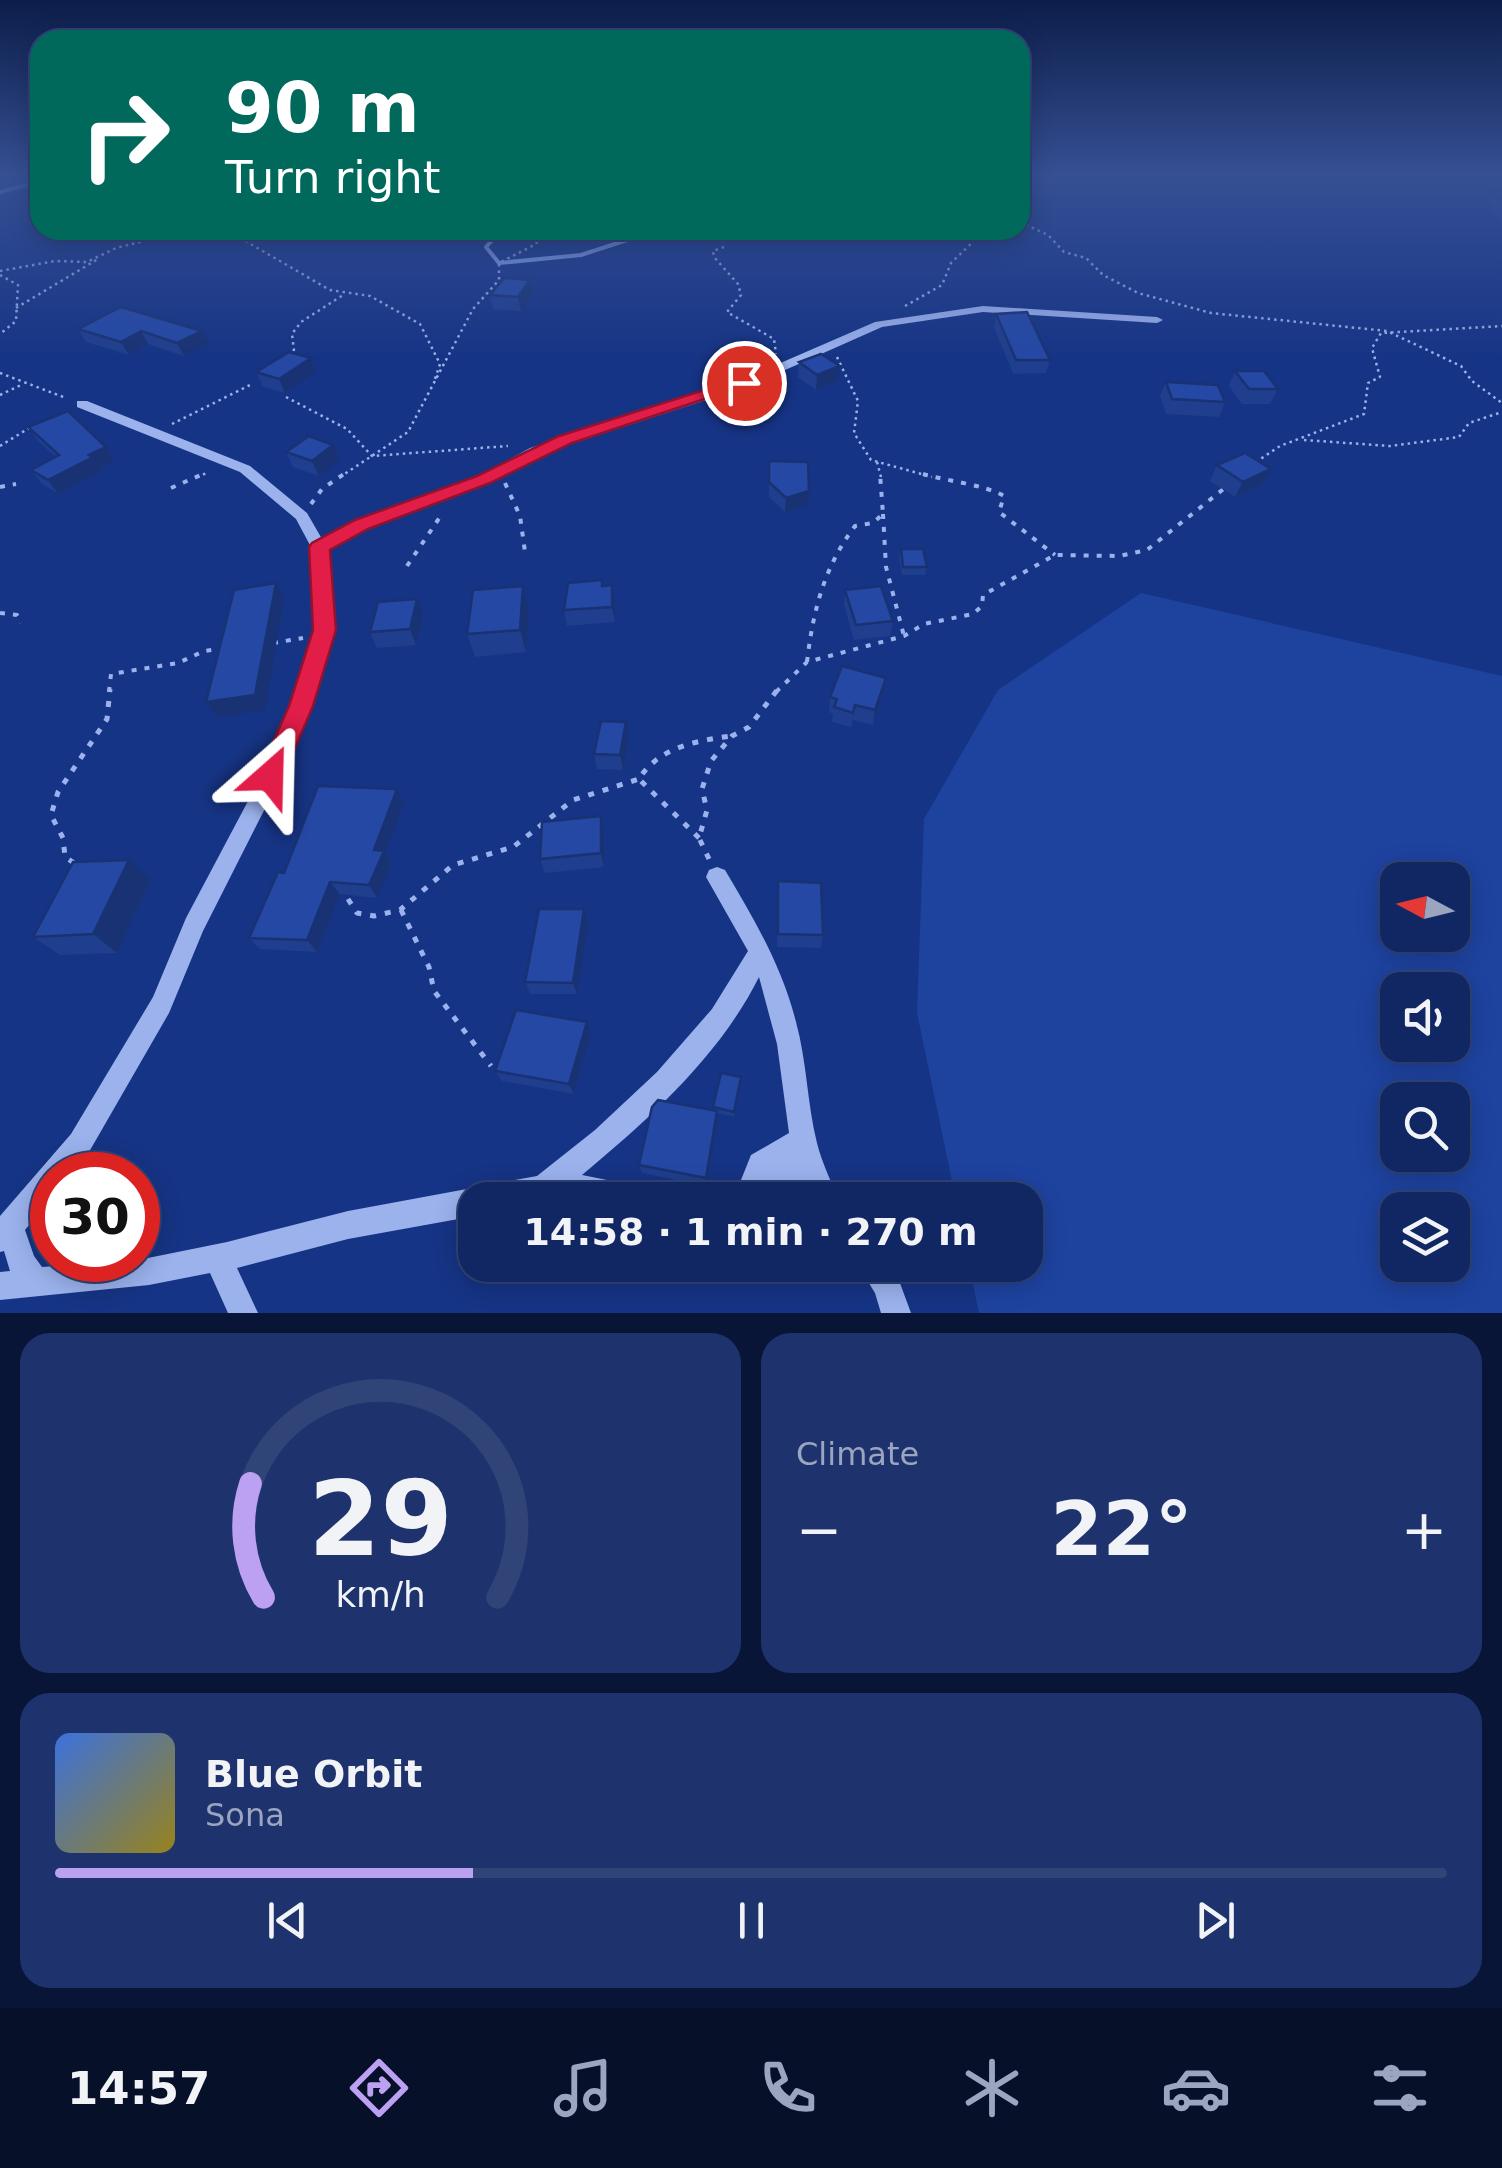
<!DOCTYPE html>
<html lang="en">
<head>
<meta charset="utf-8">
<style>
  :root { --surface:#102764; --page:#1e336d; --text:#f1f3f6; --muted:#9ca5bf; --line:#304478; --accent:#bca0f2 }
  body { margin:0; font-family:"DejaVu Sans",sans-serif; background:var(--page); color:var(--text); height:100vh; display:flex; flex-direction:column; font-size:38px; white-space:nowrap }
  * { box-sizing:border-box; margin:0 }
  p { font-size:32px; color:var(--muted) }
  .icon { flex:none; width:55px; height:55px; fill:none; stroke:currentColor; stroke-width:2; stroke-linecap:round; stroke-linejoin:round }
  .map { position:relative; height:1313px; overflow:hidden }
  .sheet { display:flex; flex-direction:column; gap:20px; padding:20px; background:#091537; flex:1 }
  .sheet>* { flex:none }
  .guide { position:absolute; left:30px; top:30px; width:1000px; height:210px; border-radius:30px; box-shadow:0 5px 25px #0003,0 0 0 2px var(--line); background:#00695c; color:#fff; overflow:hidden }
  .needle { width:65px; rotate:277deg }
  .tools { position:absolute; left:1380px; top:862px; display:grid; gap:20px }
  .tools a { display:grid; place-items:center; width:90px; height:90px; border-radius:20px; background:var(--surface); box-shadow:0 5px 25px #0003,0 0 0 2px var(--line); font-size:50px }
  .speed { position:absolute; left:30px; top:1152px; display:flex; gap:20px; font-size:50px; font-weight:700; text-align:center }
  .speed>* { display:grid; place-content:center; width:130px; height:130px; border-radius:50%; background:var(--surface); box-shadow:0 5px 25px #0003,0 0 0 2px var(--line); line-height:1 }
  .speed .limit { border:15px solid #d22; background:#fff; color:#111 }
  .pin { position:absolute; display:grid; place-items:center; width:85px; height:85px; color:#fff; margin:-42px; border:5px solid #fff; border-radius:50%; box-shadow:0 2px 10px #0007 }
  .me { position:absolute; width:110px; margin:-55px; rotate:25deg; stroke-linejoin:round; filter:drop-shadow(0 0 8px #0008) }
  .turn { display:flex; align-items:center; gap:35px; height:210px; padding:0 30px; font-size:45px }
  .turn .icon { width:130px; height:130px; stroke-width:2.5 }
  .turn b { display:block; font-size:70px; line-height:85px }
  .big { font-size:75px; font-weight:600; line-height:1.1 }
  .sheet .widget { flex:1; display:flex; flex-direction:column; justify-content:center; gap:15px; min-width:0; padding:0 35px; border-radius:30px; background:var(--page) }
  .sheet .dial { align-items:center; gap:0 }
  .dial svg { height:260px; overflow:visible; fill:none; stroke:var(--line); stroke-width:7; stroke-linecap:round; text-anchor:middle }
  .dial text { fill:var(--text); stroke:none }
  .song { display:flex; align-items:center; gap:30px }
  .cover { width:120px; height:120px; border-radius:15px; background:linear-gradient(135deg,hsl(220 70% 55%),hsl(50 70% 35%)) }
  .played { height:10px; border-radius:5px; background:linear-gradient(90deg,var(--accent) 30%,var(--line) 30%) }
  .keys { display:flex; justify-content:space-around; direction:ltr }
  .heat { display:flex; justify-content:space-between; align-items:center; font-size:55px; direction:ltr }
  .sheet .tiles { flex:1; display:grid; gap:20px; grid-template-columns:1fr 1fr }
  .widget:last-child { grid-column:span 2 }
  .trip { position:absolute; left:458px; top:1182px; width:585px; height:100px; border-radius:30px; background:var(--surface); box-shadow:0 5px 25px #0003,0 0 0 2px var(--line); font-weight:600; line-height:100px; text-align:center }
  .menu { display:flex; height:160px; justify-content:space-around; align-items:center; background:#061028; color:var(--muted) }
  .menu .icon { width:70px; height:70px }
  .menu .current { color:var(--accent) }
  .menu b { font-size:45px; color:var(--text) }
  .map>svg:first-child { display:block }
  .green { fill:#1e439f; fill-rule:evenodd }
  .lines { fill:none; stroke-linecap:round; stroke-linejoin:round }
  .stream { stroke:#8daaf0; stroke-width:4 }
  .path-far2 { stroke:#9bb2ed; stroke-width:2.5; stroke-dasharray:2.5 4; stroke-linecap:butt }
  .path-far1 { stroke:#9bb2ed; stroke-width:4; stroke-dasharray:5 8; stroke-linecap:butt }
  .path { stroke:#9bb2ed; stroke-width:5; stroke-dasharray:6 9; stroke-linecap:butt }
  .minor { fill:#9bb2ed; fill-rule:evenodd }
  .wall { fill:#1f3e8d }
  .shaded-wall { fill:#193273 }
  .building { fill:#2448a4; stroke:#193273; stroke-width:2.5 }
  .route { fill:#e11d48; stroke:#92132f; stroke-width:2.5 }
</style>
</head>
<body>
<div class="map">
<svg width="1502" height="1313" viewBox="0 0 1502 1313">
  <rect width="100%" height="100%" fill="#163485"/>
  <!-- green -->
  <path class="green" d="M1141 593 1502 676V1313H979L969 1265H1025V1200H956L917 1013 924 819 998 690ZM1398 880H1452V935H1398ZM1398 990H1452V1045H1398ZM1398 1100H1452V1155H1398ZM1398 1210H1452V1265H1398Z"/>
  <g class="lines">
    <!-- stream -->
    <g class="stream">
      <path d="M0 192 40 181"/>
      <path d="M501 230 486 247 499 263 581 255 658 230"/>
    </g>
    <!-- path-far2 -->
    <g class="path-far2">
      <path d="M1020 222 1048 235 1064 252 1086 258 1103 275 1138 293 1211 313 1387 331 1461 366 1472 381 1502 403"/>
      <path d="M238 230 247 242 330 290 370 296 420 324 440 364 435 379"/>
      <path d="M724 247 713 251 714 257 738 284 741 295 727 312 774 339 776 354"/>
      <path d="M0 271 55 261 87 262 116 248 152 239 219 240 224 230"/>
      <path d="M0 275 18 285 16 321 0 334"/>
      <path d="M905 306 942 285 951 263 981 234 977 230"/>
      <path d="M16 308 98 259"/>
      <path d="M294 351 292 334 301 322 343 295"/>
      <path d="M837 357 858 401 854 433 871 460 932 477"/>
      <path d="M0 373 66 398"/>
      <path d="M0 395 23 384"/>
      <path d="M286 397 347 429 372 456 508 446"/>
      <path d="M172 424 252 384"/>
      <path d="M1304 440 1390 446 1459 437 1469 423 1502 412"/>
      <path d="M0 446 34 425"/>
      <path d="M877 462 881 477"/>
      <path d="M1256 462 1280 446 1364 414 1368 383 1380 377 1372 348 1381 333 1502 326"/>
      <path d="M197 477 209 472"/>
      <path d="M340 477 408 432 473 309 499 280V263L536 244 540 234 549 230"/>
    </g>
    <!-- path-far1 -->
    <g class="path-far1">
      <path d="M923 474C947 481 985 485 1004 496L999 512 1055 555"/>
      <path d="M505 483 520 516 525 552"/>
      <path d="M0 487 16 484"/>
      <path d="M171 488 203 474"/>
      <path d="M311 504 322 489 344 474"/>
      <path d="M883 514 886 567 904 636"/>
      <path d="M407 566 442 514"/>
      <path d="M0 613 17 615 21 623"/>
      <path d="M273 643 303 638"/>
      <path d="M807 662C813 611 824 567 855 526L873 523 883 514 880 474"/>
      <path d="M109 692 111 674 178 663 204 651 224 648"/>
      <path d="M776 692 807 662 904 636 924 624 973 614 982 606 983 595 1055 555 1119 556 1147 550 1226 487"/>
    </g>
    <!-- path -->
    <g class="path">
      <path d="M699 838 639 779C659 747 696 741 731 736"/>
      <path d="M709 859 699 838 707 810 702 789 711 761 732 736 749 727 778 689"/>
      <path d="M74 863 65 857 63 838 51 815 58 792 107 719 110 689"/>
      <path d="M348 899 357 913 374 916 400 910 453 865 513 847 573 800 639 779"/>
      <path d="M401 910 429 967 434 991 491 1066"/>
    </g>
    <!-- minor -->
    <g class="minor">
      <path d="M983 306 1157 317 1163 320 1157 323 983 312 882 327 749 386 540 454 488 483 367 527 327 549 333 630 293 753 203 931 169 1013 89 1152 71 1175H52V1197L25 1230 34 1256 42 1267 138 1260 227 1242 348 1211 537 1176 595 1130 657 1072 712 1009 748 951 706 877 709 870 717 867 725 870C754 919 782 966 796 1022 807 1062 807 1103 817 1143 822 1163 831 1181 839 1200H809L767 1181 761 1200H733L751 1155 789 1133 777 1044 759 977C719 1057 649 1119 582 1175L607 1180 633 1190 637 1200H475V1216L348 1239 237 1268 258 1313H228L210 1273 149 1285 0 1300V1272L10 1271 4 1251 0 1252V1216L71 1134 153 997 186 918 274 752 315 630 311 547 296 519 240 472 77 407V401H87L250 466 307 513 322 539 357 521 478 477 530 448 741 380 875 322Z"/>
      <path d="M858 1265H890L897 1275 911 1313H881L875 1293Z"/>
    </g>
  </g>
  <!-- wall -->
  <g class="wall">
    <path d="M1502 190V224L1488 202 1495 191Z"/>
    <path d="M530 280 533 294 521 311 493 309 490 295Z"/>
    <path d="M121 307 209 343 184 356 148 344 129 355 86 342 78 329Z"/>
    <path d="M996 314 1050 360 1046 373 1013 374 994 327Z"/>
    <path d="M311 358 317 372 285 393 263 387 256 372Z"/>
    <path d="M799 362 838 381 816 390 798 377Z"/>
    <path d="M1235 371 1278 389 1270 404H1242L1229 386Z"/>
    <path d="M1166 382 1225 402 1219 417 1166 414 1160 396Z"/>
    <path d="M28 427 106 447 115 461 100 468 102 471 58 494 41 483 31 470 56 457 38 441Z"/>
    <path d="M286 452 340 460 319 476 293 467Z"/>
    <path d="M769 461 809 491 808 505 785 512 769 497Z"/>
    <path d="M1217 465 1271 469 1263 484 1235 497 1210 481Z"/>
    <path d="M901 549 927 567 925 575H902L899 556Z"/>
    <path d="M602 580 603 586 612 585 615 600V622L567 626 564 610Z"/>
    <path d="M523 586 529 609 526 652 475 657 467 634Z"/>
    <path d="M845 590 893 621 890 636 854 640 844 605Z"/>
    <path d="M423 614 416 645 377 648 370 632Z"/>
    <path d="M883 693 873 725 853 720 851 727 832 722 833 714 829 712 830 697Z"/>
    <path d="M629 737 623 770 597 769 594 754Z"/>
    <path d="M404 803 386 853 392 864 377 898 340 894 317 952 260 949 249 938 284 873Z"/>
    <path d="M601 816 604 830V867L545 873 540 859Z"/>
    <path d="M151 880 117 953 60 955 33 937Z"/>
    <path d="M778 881 823 935 821 948 777 947Z"/>
    <path d="M584 909 589 922 577 994H530L525 982Z"/>
    <path d="M591 1033 574 1094 502 1081 495 1071Z"/>
    <path d="M741 1082 734 1117 717 1113 718 1120 707 1186 642 1173 639 1165 713 1110V1107Z"/>
  </g>
  <!-- shaded-wall -->
  <g class="shaded-wall">
    <path d="M530 280 533 294 521 311 518 297Z"/>
    <path d="M141 331 148 344 129 355 121 342Z"/>
    <path d="M202 331 209 343 184 356 177 343Z"/>
    <path d="M311 358 317 372 285 393 279 379Z"/>
    <path d="M840 366 838 381 816 390 817 375Z"/>
    <path d="M333 445 340 460 319 476 312 461Z"/>
    <path d="M106 447 115 461 100 468 102 471 58 494 48 480 89 455Z"/>
    <path d="M1271 469 1263 484 1235 497 1243 482Z"/>
    <path d="M809 491 808 505 785 512 786 498Z"/>
    <path d="M276 583 284 598 265 710 217 717 206 702Z"/>
    <path d="M612 585 615 600V622L612 607Z"/>
    <path d="M523 586 529 609 526 652 520 630Z"/>
    <path d="M417 599 423 614 416 645 410 629Z"/>
    <path d="M886 678 883 693 873 725 875 710Z"/>
    <path d="M626 722 629 737 623 770 620 755Z"/>
    <path d="M397 789 404 803 386 853 392 864 377 898 369 885 374 850Z"/>
    <path d="M601 816 604 830V867L601 853Z"/>
    <path d="M129 860 151 880 117 953 93 934Z"/>
    <path d="M330 882 340 894 317 952 307 940Z"/>
    <path d="M584 909 589 922 577 994 573 983Z"/>
    <path d="M587 1022 591 1033 574 1094 569 1084Z"/>
    <path d="M717 1111 718 1120 707 1186 706 1178Z"/>
  </g>
  <!-- building -->
  <g class="building">
    <path d="M1502 190V202L1495 191Z"/>
    <path d="M504 278 530 280 518 297 490 295Z"/>
    <path d="M121 307 202 331 177 343 141 331 121 342 78 329Z"/>
    <path d="M1027 312 1050 360H1016L996 314Z"/>
    <path d="M289 352 311 358 279 379 256 372Z"/>
    <path d="M821 354 840 366 817 375 799 362Z"/>
    <path d="M1235 371H1264L1278 389H1249Z"/>
    <path d="M1166 382 1218 385 1225 402 1172 399Z"/>
    <path d="M68 411 106 447 89 455 93 457 48 480 31 470 59 455 28 427Z"/>
    <path d="M309 436 333 445 312 461 286 452Z"/>
    <path d="M1245 453 1271 469 1243 482 1217 465Z"/>
    <path d="M769 461 808 462 809 491 786 498 769 482Z"/>
    <path d="M901 549H923L927 567H903Z"/>
    <path d="M602 580V586L612 585V607L564 610 568 583Z"/>
    <path d="M276 583 255 695 206 702 234 590Z"/>
    <path d="M523 586 520 630 467 634 473 590Z"/>
    <path d="M881 586 893 621 856 625 845 590Z"/>
    <path d="M417 599 410 629 370 632 378 602Z"/>
    <path d="M842 666 886 678 875 710 855 705 853 713 834 707 837 699 830 697Z"/>
    <path d="M601 721 626 722 620 755 594 754Z"/>
    <path d="M318 786 397 789 374 850 384 851 369 885 330 882 307 940 249 938 278 872 284 873Z"/>
    <path d="M601 816V853L540 859 542 822Z"/>
    <path d="M129 860 93 934 33 937 73 862Z"/>
    <path d="M778 881 821 883 823 935 778 934Z"/>
    <path d="M539 909H584L573 983 525 982Z"/>
    <path d="M516 1010 587 1022 569 1084 495 1071Z"/>
    <path d="M721 1073 741 1077 734 1112 713 1107Z"/>
    <path d="M658 1100 717 1111 706 1178 639 1165 652 1107Z"/>
  </g>
  <!-- sky -->
  <linearGradient id="sky" x2="0" y2="1"><stop stop-color="#0c1d49"/><stop offset="0.49" stop-color="#365094"/><stop offset="1" stop-color="#365094" stop-opacity="0"/></linearGradient>
  <rect width="1502" height="358" fill="url(#sky)"/>
  <!-- route -->
  <path class="route" d="M739 379 753 383 572 443 490 483 368 529 330 550 336 630 313 706 283 776 280 784 270 787 261 784 258 776 289 706 313 630 309 547 312 543 355 520 477 476 559 436Z"/>
</svg>
<div class="tools">
<a><svg class="needle" viewBox="-14 -14 28 28"><path d="M0-13l5 13h-10z" fill="#e53935"/><path d="M0 13l5-13h-10z" fill="#9ca5bf"/></svg></a>
<a><svg class="icon" aria-label="sound" viewBox="0 0 24 24"><path d="M4 9h4l5-4v14l-5-4H4zM17 9q2 3 0 6"/></svg></a>
<a><svg class="icon" aria-label="search" viewBox="0 0 24 24"><circle cx="10" cy="10" r="6"/><path d="M15 15l6 6"/></svg></a>
<a><svg class="icon" aria-label="layers" viewBox="0 0 24 24"><path d="M12 4l9 5-9 5-9-5zM3 14l9 5 9-5"/></svg></a>
</div>
<div class="speed"><div class="limit">30</div></div>
<div class="pin" style="left:744px;top:383px;background:#d93025"><svg class="icon" aria-label="arrive" viewBox="0 0 24 24"><path d="M6 21V4h12l-3 4 3 4H6"/></svg></div>
<svg class="me" style="left:270px;top:776px" viewBox="-20 -20 40 40"><path d="M0-17L14 15 0 8-14 15z" fill="#e11d48" stroke="#fff" stroke-width="4"/></svg>
<div class="trip">14:58 · 1 min · 270 m</div>
<div class="guide">
<div class="turn"><svg class="icon" aria-label="right" viewBox="0 0 24 24"><path d="M7 20v-9h11M14 6l5 5-5 5"/></svg><div><b>90 m</b>Turn right</div></div>
</div>
</div>
<section class="sheet">
<div class="tiles">
<div class="widget dial"><svg viewBox="0 0 100 80">
<path d="M14 69A42 42 0 1 1 86 69"/>
<path d="M14 69A42 42 0 0 1 10 34" stroke="#bca0f2"/>
<text x="50" y="56" font-size="32" font-weight="700">29</text>
<text x="50" y="72" font-size="11">km/h</text>
</svg></div>
<div class="widget"><p>Climate</p>
<div class="heat"><a>−</a><b class="big">22°</b><a>+</a></div>
</div>
<div class="widget">
<div class="song"><i class="cover"></i><div><b>Blue Orbit</b><p>Sona</p></div></div>
<div class="played"></div>
<div class="keys"><svg class="icon" aria-label="previous" viewBox="0 0 24 24"><path d="M18 5L8 12l10 7zM5 5v14"/></svg><svg class="icon" aria-label="pause" viewBox="0 0 24 24"><path d="M8 5v14M16 5v14"/></svg><svg class="icon" aria-label="next" viewBox="0 0 24 24"><path d="M6 5l10 7-10 7zM19 5v14"/></svg></div>
</div>
</div>
</section>
<nav class="menu">
<b>14:57</b>
<svg class="icon current" aria-label="directions" viewBox="0 0 24 24"><path d="M12 3l9 9-9 9-9-9zM9 14v-3h6M13 9l2 2-2 2"/></svg>
<svg class="icon" aria-label="music" viewBox="0 0 24 24"><path d="M9 18V5l10-2v13"/><circle cx="6" cy="18" r="3"/><circle cx="16" cy="16" r="3"/></svg>
<svg class="icon" aria-label="phone" viewBox="0 0 24 24"><path d="M5 4h4l2 5-3 2q2 4 5 5l2-3 5 2v4C11 20 4 13 5 4z"/></svg>
<svg class="icon" aria-label="climate" viewBox="0 0 24 24"><path d="M12 3v18M4 7l16 10M4 17L20 7"/></svg>
<svg class="icon" aria-label="car" viewBox="0 0 24 24"><path d="M5 17H2v-5l4-1 3-4h7l3 4 3 1v5h-3M9 17h6M6 11h13"/><circle cx="7" cy="17" r="2"/><circle cx="17" cy="17" r="2"/></svg>
<svg class="icon" aria-label="filters" viewBox="0 0 24 24"><path d="M4 7h16M4 17h16"/><circle cx="9" cy="7" r="2"/><circle cx="15" cy="17" r="2"/></svg>
</nav>
</body>
</html>
